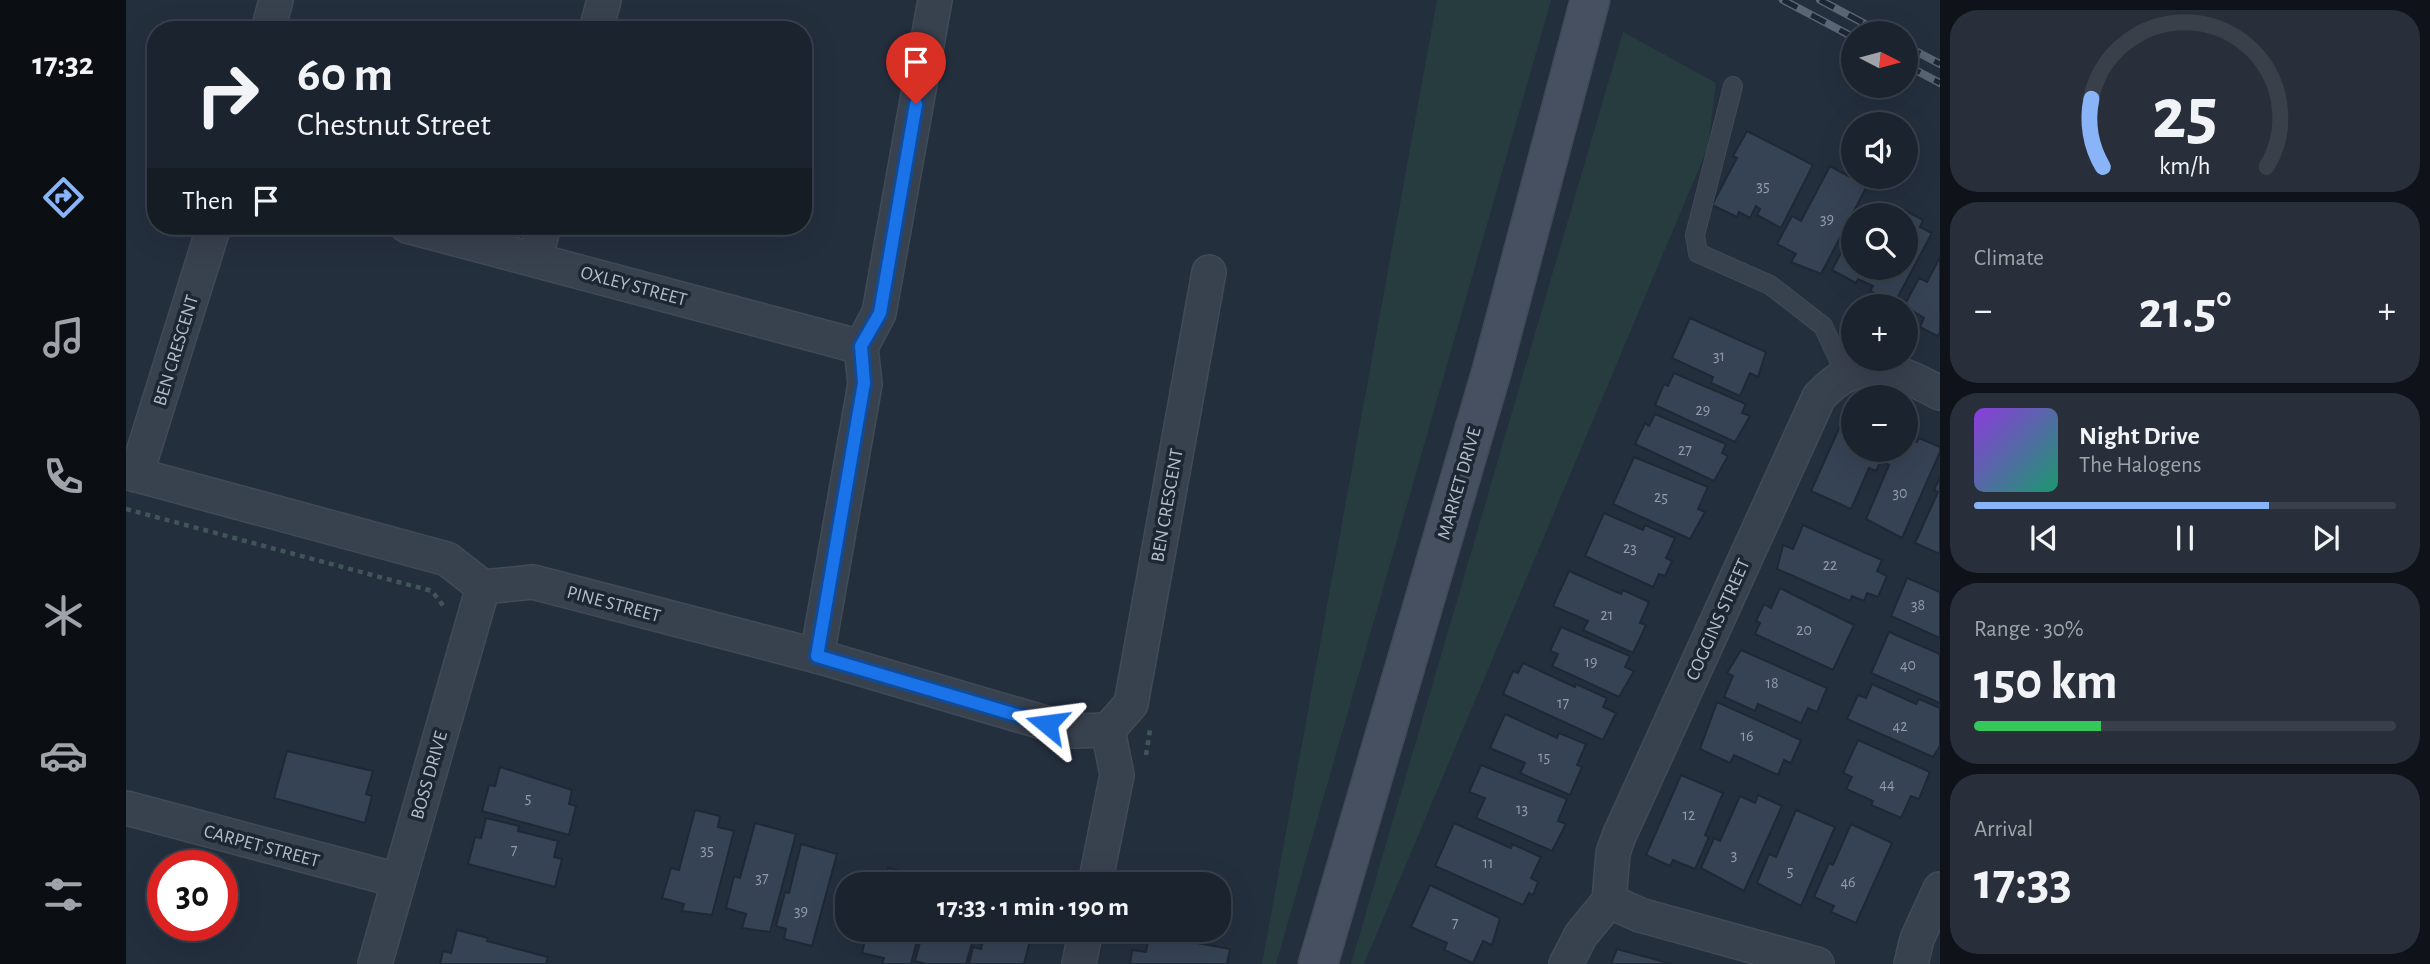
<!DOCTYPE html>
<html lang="en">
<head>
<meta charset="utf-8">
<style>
  :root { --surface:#1b232e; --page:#282f3a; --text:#f1f3f6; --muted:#a0a4aa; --line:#39404a; --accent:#8ab4f8 }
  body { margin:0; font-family:"Alegreya Sans",sans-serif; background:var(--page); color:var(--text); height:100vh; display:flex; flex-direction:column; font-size:26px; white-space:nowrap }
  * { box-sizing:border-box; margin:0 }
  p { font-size:23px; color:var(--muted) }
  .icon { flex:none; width:38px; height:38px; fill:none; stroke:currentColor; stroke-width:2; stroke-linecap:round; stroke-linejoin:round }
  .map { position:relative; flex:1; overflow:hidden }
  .drawer { display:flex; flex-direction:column; gap:10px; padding:10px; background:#0f1319; width:490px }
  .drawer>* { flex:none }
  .guide { position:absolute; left:21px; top:21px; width:665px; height:214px; border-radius:28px; box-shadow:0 7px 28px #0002,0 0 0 2px var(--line); background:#1b232e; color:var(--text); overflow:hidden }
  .needle { width:46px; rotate:96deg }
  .fabs { position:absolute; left:1715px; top:21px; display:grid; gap:14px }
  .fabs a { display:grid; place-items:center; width:77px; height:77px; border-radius:50%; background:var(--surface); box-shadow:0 7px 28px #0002,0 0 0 2px var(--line); font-size:35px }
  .speed { position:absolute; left:21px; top:850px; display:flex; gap:14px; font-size:35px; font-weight:700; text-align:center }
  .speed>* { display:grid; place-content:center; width:91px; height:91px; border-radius:50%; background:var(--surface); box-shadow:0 7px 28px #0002,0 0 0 2px var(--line); line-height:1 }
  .speed .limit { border:10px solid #d22; background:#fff; color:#111 }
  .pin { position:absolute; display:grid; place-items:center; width:60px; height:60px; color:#fff; margin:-72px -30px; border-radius:50% 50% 50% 0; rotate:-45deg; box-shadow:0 0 7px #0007 }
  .pin .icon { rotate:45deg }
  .me { position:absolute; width:77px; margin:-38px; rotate:286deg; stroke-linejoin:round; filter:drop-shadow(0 0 5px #0008) }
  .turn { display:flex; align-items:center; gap:24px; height:147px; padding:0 35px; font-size:32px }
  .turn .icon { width:91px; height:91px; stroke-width:2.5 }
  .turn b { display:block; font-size:49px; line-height:60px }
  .then { display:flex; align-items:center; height:66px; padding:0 35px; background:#0003; gap:14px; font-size:26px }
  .big { font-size:52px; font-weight:600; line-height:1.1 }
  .drawer .tile { flex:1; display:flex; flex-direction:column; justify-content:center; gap:10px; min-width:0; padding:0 24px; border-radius:28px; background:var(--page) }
  .drawer .dial { align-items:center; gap:0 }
  .dial svg { height:182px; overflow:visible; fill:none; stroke:var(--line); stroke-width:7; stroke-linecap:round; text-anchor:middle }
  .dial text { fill:var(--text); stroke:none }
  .song { display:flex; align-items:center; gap:21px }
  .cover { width:84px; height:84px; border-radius:10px; background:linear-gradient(135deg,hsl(270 70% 55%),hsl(160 70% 35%)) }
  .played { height:7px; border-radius:4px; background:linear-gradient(90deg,var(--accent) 70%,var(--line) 70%) }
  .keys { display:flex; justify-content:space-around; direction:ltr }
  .heat { display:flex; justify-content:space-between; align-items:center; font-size:38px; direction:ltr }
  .charge { height:10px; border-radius:5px; background:linear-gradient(90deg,#34c759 30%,var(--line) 0) }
  .trip { position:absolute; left:709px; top:872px; width:396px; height:70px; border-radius:28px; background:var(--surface); box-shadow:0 7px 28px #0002,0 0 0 2px var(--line); font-weight:600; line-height:70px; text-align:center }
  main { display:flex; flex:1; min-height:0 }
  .tabs { display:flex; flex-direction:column; width:126px; justify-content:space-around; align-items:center; background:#0b0e12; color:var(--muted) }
  .tabs .icon { width:49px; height:49px }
  .tabs .active { color:var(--accent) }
  .tabs b { font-size:32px; color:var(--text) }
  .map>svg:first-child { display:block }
  .green { fill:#263c3f }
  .building { fill:#364354; stroke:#1f2835; stroke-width:2 }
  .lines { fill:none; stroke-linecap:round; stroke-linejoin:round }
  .lane-casing { stroke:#414a57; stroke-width:20 }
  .street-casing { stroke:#414a57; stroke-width:36 }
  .secondary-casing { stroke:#414a57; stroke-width:41 }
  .path { stroke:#3f5557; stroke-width:4.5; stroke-dasharray:5 5; stroke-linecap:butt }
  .lane { stroke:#38414e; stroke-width:18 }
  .street { stroke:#38414e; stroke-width:33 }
  .secondary { stroke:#465061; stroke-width:38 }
  .rail-casing { stroke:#5a6575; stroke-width:8 }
  .rail { stroke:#1d2633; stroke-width:5; stroke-dasharray:16; stroke-linecap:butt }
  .route-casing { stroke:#114b97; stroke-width:18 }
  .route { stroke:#1a73e8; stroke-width:12 }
  .labels { text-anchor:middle; stroke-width:7; stroke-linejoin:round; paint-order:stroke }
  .number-label { font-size:16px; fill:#929caa }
  .street-label { font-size:19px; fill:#b4bcc9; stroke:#1d2633 }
</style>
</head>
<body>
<main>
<nav class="tabs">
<b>17:32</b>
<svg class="icon active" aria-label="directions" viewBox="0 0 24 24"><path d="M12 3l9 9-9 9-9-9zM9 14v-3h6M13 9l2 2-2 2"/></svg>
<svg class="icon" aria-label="music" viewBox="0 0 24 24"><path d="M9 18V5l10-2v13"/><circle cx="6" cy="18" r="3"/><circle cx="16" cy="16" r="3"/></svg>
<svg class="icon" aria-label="phone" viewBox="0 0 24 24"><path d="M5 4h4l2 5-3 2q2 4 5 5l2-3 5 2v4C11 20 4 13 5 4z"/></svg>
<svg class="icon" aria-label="climate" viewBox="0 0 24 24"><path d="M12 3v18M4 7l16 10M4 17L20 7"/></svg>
<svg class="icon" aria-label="car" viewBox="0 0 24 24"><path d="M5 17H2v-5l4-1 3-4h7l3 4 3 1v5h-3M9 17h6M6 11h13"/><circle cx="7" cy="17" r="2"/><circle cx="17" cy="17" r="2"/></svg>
<svg class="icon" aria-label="filters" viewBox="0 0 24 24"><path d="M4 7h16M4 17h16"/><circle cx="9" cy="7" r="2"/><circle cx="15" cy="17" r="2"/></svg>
</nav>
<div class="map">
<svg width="1814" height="964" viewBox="0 0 1814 964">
  <rect width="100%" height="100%" fill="#242f3e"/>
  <!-- green -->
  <g class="green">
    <path d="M1311 0H1425L1150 964H1136Z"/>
    <path d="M1497 32 1590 83 1582 147 1238 964H1225Z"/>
  </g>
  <!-- building -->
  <g class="building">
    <path d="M1621 131 1687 165 1655 228 1631 215 1634 209 1630 206 1624 218 1613 212 1611 217 1586 205 1611 158 1607 156Z"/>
    <path d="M1704 166 1741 186 1695 274 1665 262 1670 254 1651 244 1666 216 1675 221Z"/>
    <path d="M1775 208 1797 220 1794 227 1806 233 1768 304 1744 291 1747 286 1732 279 1730 283 1706 270 1727 230V268H1780V215H1771Z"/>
    <path d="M1814 257V333L1811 336 1794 327 1798 318 1778 306 1793 278 1801 282Z"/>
    <path d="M1564 318 1640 352 1632 377 1624 373 1614 396 1585 383 1587 377 1546 358Z"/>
    <path d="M1548 373 1620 404 1616 413 1624 416 1609 442 1529 405 1538 384 1542 386Z"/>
    <path d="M1529 414 1600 444 1596 453 1602 456 1588 481 1509 444 1519 423 1523 426Z"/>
    <path d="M1719 415 1727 418V450H1760L1750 471 1743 468 1725 509 1685 491Z"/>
    <path d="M1780 437 1791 442 1793 438 1814 447V452L1776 538 1740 519 1763 465 1758 462 1763 450H1780Z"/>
    <path d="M1508 457 1582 487 1572 509 1579 512 1564 539 1487 504Z"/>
    <path d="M1814 477V554L1789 543 1812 492 1808 490Z"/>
    <path d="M1478 513 1517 530 1519 525 1549 538 1540 558 1546 561 1539 576 1533 574 1527 587 1459 556Z"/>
    <path d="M1677 525 1756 560 1751 571 1761 576 1752 597 1741 593 1738 601 1726 596 1724 601 1651 569 1657 545 1667 549Z"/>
    <path d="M1443 571 1495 594 1497 590 1523 602 1514 623 1520 625 1507 653 1457 630 1462 621 1427 606Z"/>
    <path d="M1781 578 1814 592V638L1765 616Z"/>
    <path d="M1654 588 1728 625 1707 670 1629 634 1634 623 1630 621 1638 604 1645 608Z"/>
    <path d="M1435 627 1504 656 1499 667 1508 671 1493 697 1426 666 1432 654 1424 651Z"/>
    <path d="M1763 632 1814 654V703L1745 673Z"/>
    <path d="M1615 650 1701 688 1691 712 1682 708 1675 723 1632 704 1629 711 1598 697 1607 676 1601 673Z"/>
    <path d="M1397 663 1449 687 1450 684 1481 698 1477 707 1490 713 1477 740 1377 694 1387 671 1392 673Z"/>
    <path d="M1746 684 1790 704 1793 699 1814 708V746L1807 757 1721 719 1732 695 1740 698Z"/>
    <path d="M1591 702 1675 740 1665 763 1658 760 1652 775 1608 755 1604 763 1574 749Z"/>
    <path d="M1379 714 1431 738 1433 733 1460 744 1451 765 1456 767 1444 795 1394 773 1399 763 1364 748Z"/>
    <path d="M1732 740 1804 772 1793 799 1785 796 1775 818 1745 805 1747 801 1720 789 1726 777 1717 773Z"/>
    <path d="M161 751 247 771 240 794 246 796 239 823 148 798Z"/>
    <path d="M1355 765 1441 799 1432 821 1440 824 1426 851 1350 818 1359 798 1343 792Z"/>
    <path d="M374 767 446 790 443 804 450 806 443 835 356 811 363 785 369 786Z"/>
    <path d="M1555 775 1597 793 1579 835 1583 837 1569 869 1547 860 1544 866 1520 855Z"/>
    <path d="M1632 795 1656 806 1618 891 1575 868 1588 838 1594 841 1614 796 1629 803Z"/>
    <path d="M569 810 594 816 592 827 608 831 586 915 556 911 558 904 536 898 545 868 553 870Z"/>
    <path d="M1670 810 1709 827 1675 906 1631 883 1643 854 1650 857Z"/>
    <path d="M360 818 393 826 392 831 432 841 428 857 436 859 429 887 342 864 349 837 355 838Z"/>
    <path d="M629 823 670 834 644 932 616 928 620 914 600 908 608 876 614 878Z"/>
    <path d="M1328 823 1385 848 1386 844 1415 857 1405 878 1412 882 1407 895 1403 893 1397 905 1309 866Z"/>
    <path d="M1725 824 1766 843 1730 923 1705 912 1708 906 1688 897 1703 863 1707 865Z"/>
    <path d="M675 844 711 854 686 946 658 939 660 929 650 926 659 892 663 893Z"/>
    <path d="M762 868 783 873 781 884H758Z"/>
    <path d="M815 875 837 881 836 884H812Z"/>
    <path d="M1304 885 1374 918 1366 945 1357 941 1347 963 1318 950 1321 943 1285 927Z"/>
    <path d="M742 929H794L785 964H756L758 958 736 953Z"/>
    <path d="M800 929H850L840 964H800L789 961 796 935 799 936Z"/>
    <path d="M860 929H907L898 964H843L847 947 855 949Z"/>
    <path d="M331 930 362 938 361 941 422 957 420 964H314L317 951 325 953Z"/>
    <path d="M1024 931 1056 936 1055 940 1104 949 1101 964H1004L1006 950 1020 952Z"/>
    <path d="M1491 949 1546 964H1485Z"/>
  </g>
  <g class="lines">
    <!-- lane casing -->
    <g class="lane-casing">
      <path id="lane" d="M1607 86 1569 235 1572 253 1644 285 1697 326 1720 375"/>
    </g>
    <!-- street casing -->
    <g class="street-casing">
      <g id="street">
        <path d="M142 30 150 0"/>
        <path d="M470 30 478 0"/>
        <path d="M281 226 735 347"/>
        <path d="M409 259 418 226"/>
        <path d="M0 472 321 559 357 587 407 582 691 656 947 731 982 730"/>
        <path d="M10 475 88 226"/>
        <path d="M691 656 739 384 735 347 753 313 809 0"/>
        <path d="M982 730 1005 704 1083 272"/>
        <path d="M0 808 271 880"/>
        <path d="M969 884 991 775 982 730"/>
        <path d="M1483 901 1514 915 1691 964"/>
        <path d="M249 964 357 587"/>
        <path d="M953 964 960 929"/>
        <path d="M1440 964 1455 935 1483 901 1487 853 1493 836 1693 397C1734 352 1768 369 1814 393"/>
        <path d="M1785 964 1791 939 1814 889"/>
      </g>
    </g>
    <!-- secondary casing -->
    <g class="secondary-casing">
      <path id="secondary" d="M1192 964 1366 370 1464 0"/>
    </g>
    <!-- path -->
    <g class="path">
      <path d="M0 509 306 591 319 608"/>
      <path d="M1020 755 1024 730"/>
    </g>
    <!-- lane -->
    <use href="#lane" class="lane"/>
    <!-- street -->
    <use href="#street" class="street"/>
    <!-- secondary -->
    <use href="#secondary" class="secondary"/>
    <!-- rail casing -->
    <g class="rail-casing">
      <g id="rail">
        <path d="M1657 0 1727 37"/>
        <path d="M1694 0 1756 33"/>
        <path d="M1780 46 1814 64"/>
        <path d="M1780 65 1814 83"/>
      </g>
    </g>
    <!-- rail -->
    <use href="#rail" class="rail"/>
  </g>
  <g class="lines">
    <!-- route casing -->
    <g class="route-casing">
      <path id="route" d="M790 104 754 313 735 346 738 383 691 656 921 724"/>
    </g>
    <!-- route -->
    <use href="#route" class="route"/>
  </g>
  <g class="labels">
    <!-- number labels -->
    <g class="number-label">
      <text x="1637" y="191">35</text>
      <text x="1701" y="224">39</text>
      <text x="1593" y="361">31</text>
      <text x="1577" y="415">29</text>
      <text x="1559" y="455">27</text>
      <text x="1774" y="498">30</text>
      <text x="1535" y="502">25</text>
      <text x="1504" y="553">23</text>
      <text x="1704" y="570">22</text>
      <text x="1792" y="610">38</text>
      <text x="1481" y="620">21</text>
      <text x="1678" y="635">20</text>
      <text x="1465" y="667">19</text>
      <text x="1782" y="670">40</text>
      <text x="1646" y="688">18</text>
      <text x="1437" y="708">17</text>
      <text x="1774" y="731">42</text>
      <text x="1621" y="741">16</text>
      <text x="1418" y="762">15</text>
      <text x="1761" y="789">44</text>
      <text x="402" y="803">5</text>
      <text x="1396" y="814">13</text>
      <text x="1563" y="820">12</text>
      <text x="388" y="855">7</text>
      <text x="581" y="855">35</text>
      <text x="1608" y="860">3</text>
      <text x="1362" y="868">11</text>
      <text x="1664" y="876">5</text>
      <text x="636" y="883">37</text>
      <text x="1722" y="887">46</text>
      <text x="675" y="916">39</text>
      <text x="1329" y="928">7</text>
    </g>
    <!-- street labels -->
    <g class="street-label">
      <text transform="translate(508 285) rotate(15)" y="7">OXLEY STREET</text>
      <text transform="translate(49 350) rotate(-73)" y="7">BEN CRESCENT</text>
      <text transform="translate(1332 483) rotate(-74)" y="7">MARKET DRIVE</text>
      <text transform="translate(1040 505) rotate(-80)" y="7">BEN CRESCENT</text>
      <text transform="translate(488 603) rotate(15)" y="7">PINE STREET</text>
      <text transform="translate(1591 619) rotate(-66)" y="7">COGGINS STREET</text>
      <text transform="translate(302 775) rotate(-74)" y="7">BOSS DRIVE</text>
      <text transform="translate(136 845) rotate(15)" y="7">CARPET STREET</text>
    </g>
  </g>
</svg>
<div class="fabs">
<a><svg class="needle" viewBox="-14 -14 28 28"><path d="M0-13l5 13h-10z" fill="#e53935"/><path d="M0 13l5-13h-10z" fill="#a0a4aa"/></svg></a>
<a><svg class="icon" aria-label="sound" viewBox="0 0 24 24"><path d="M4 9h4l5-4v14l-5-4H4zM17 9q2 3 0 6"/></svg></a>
<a><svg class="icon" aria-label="search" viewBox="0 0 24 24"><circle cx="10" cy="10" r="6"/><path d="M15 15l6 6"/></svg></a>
<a>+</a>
<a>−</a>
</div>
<div class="speed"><div class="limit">30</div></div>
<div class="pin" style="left:790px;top:104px;background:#d93025"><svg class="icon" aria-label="arrive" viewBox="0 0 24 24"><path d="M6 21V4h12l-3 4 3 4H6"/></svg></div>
<svg class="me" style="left:921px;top:724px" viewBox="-20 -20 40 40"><path d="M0-17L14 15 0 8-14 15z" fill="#1a73e8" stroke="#fff" stroke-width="4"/></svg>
<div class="trip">17:33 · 1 min · 190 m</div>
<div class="guide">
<div class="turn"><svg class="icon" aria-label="right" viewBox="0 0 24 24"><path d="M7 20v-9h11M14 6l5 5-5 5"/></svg><div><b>60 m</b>Chestnut Street</div></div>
<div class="then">Then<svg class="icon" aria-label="arrive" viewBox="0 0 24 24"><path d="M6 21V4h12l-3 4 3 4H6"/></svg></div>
</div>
</div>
<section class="drawer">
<div class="tile dial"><svg viewBox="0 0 100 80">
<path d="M14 69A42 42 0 1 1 86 69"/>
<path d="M14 69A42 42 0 0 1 9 39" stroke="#8ab4f8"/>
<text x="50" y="56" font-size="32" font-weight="700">25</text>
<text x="50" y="72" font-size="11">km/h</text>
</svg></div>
<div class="tile"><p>Climate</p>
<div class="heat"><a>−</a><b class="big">21.5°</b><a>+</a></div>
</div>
<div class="tile">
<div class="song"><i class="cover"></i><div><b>Night Drive</b><p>The Halogens</p></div></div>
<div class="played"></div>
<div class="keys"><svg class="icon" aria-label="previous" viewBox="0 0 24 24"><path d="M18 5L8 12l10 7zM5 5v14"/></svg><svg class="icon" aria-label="pause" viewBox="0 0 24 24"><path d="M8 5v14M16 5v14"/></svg><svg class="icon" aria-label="next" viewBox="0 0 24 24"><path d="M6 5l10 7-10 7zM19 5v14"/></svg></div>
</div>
<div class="tile"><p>Range · 30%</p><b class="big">150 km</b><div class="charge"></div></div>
<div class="tile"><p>Arrival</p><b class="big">17:33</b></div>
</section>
</main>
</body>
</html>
